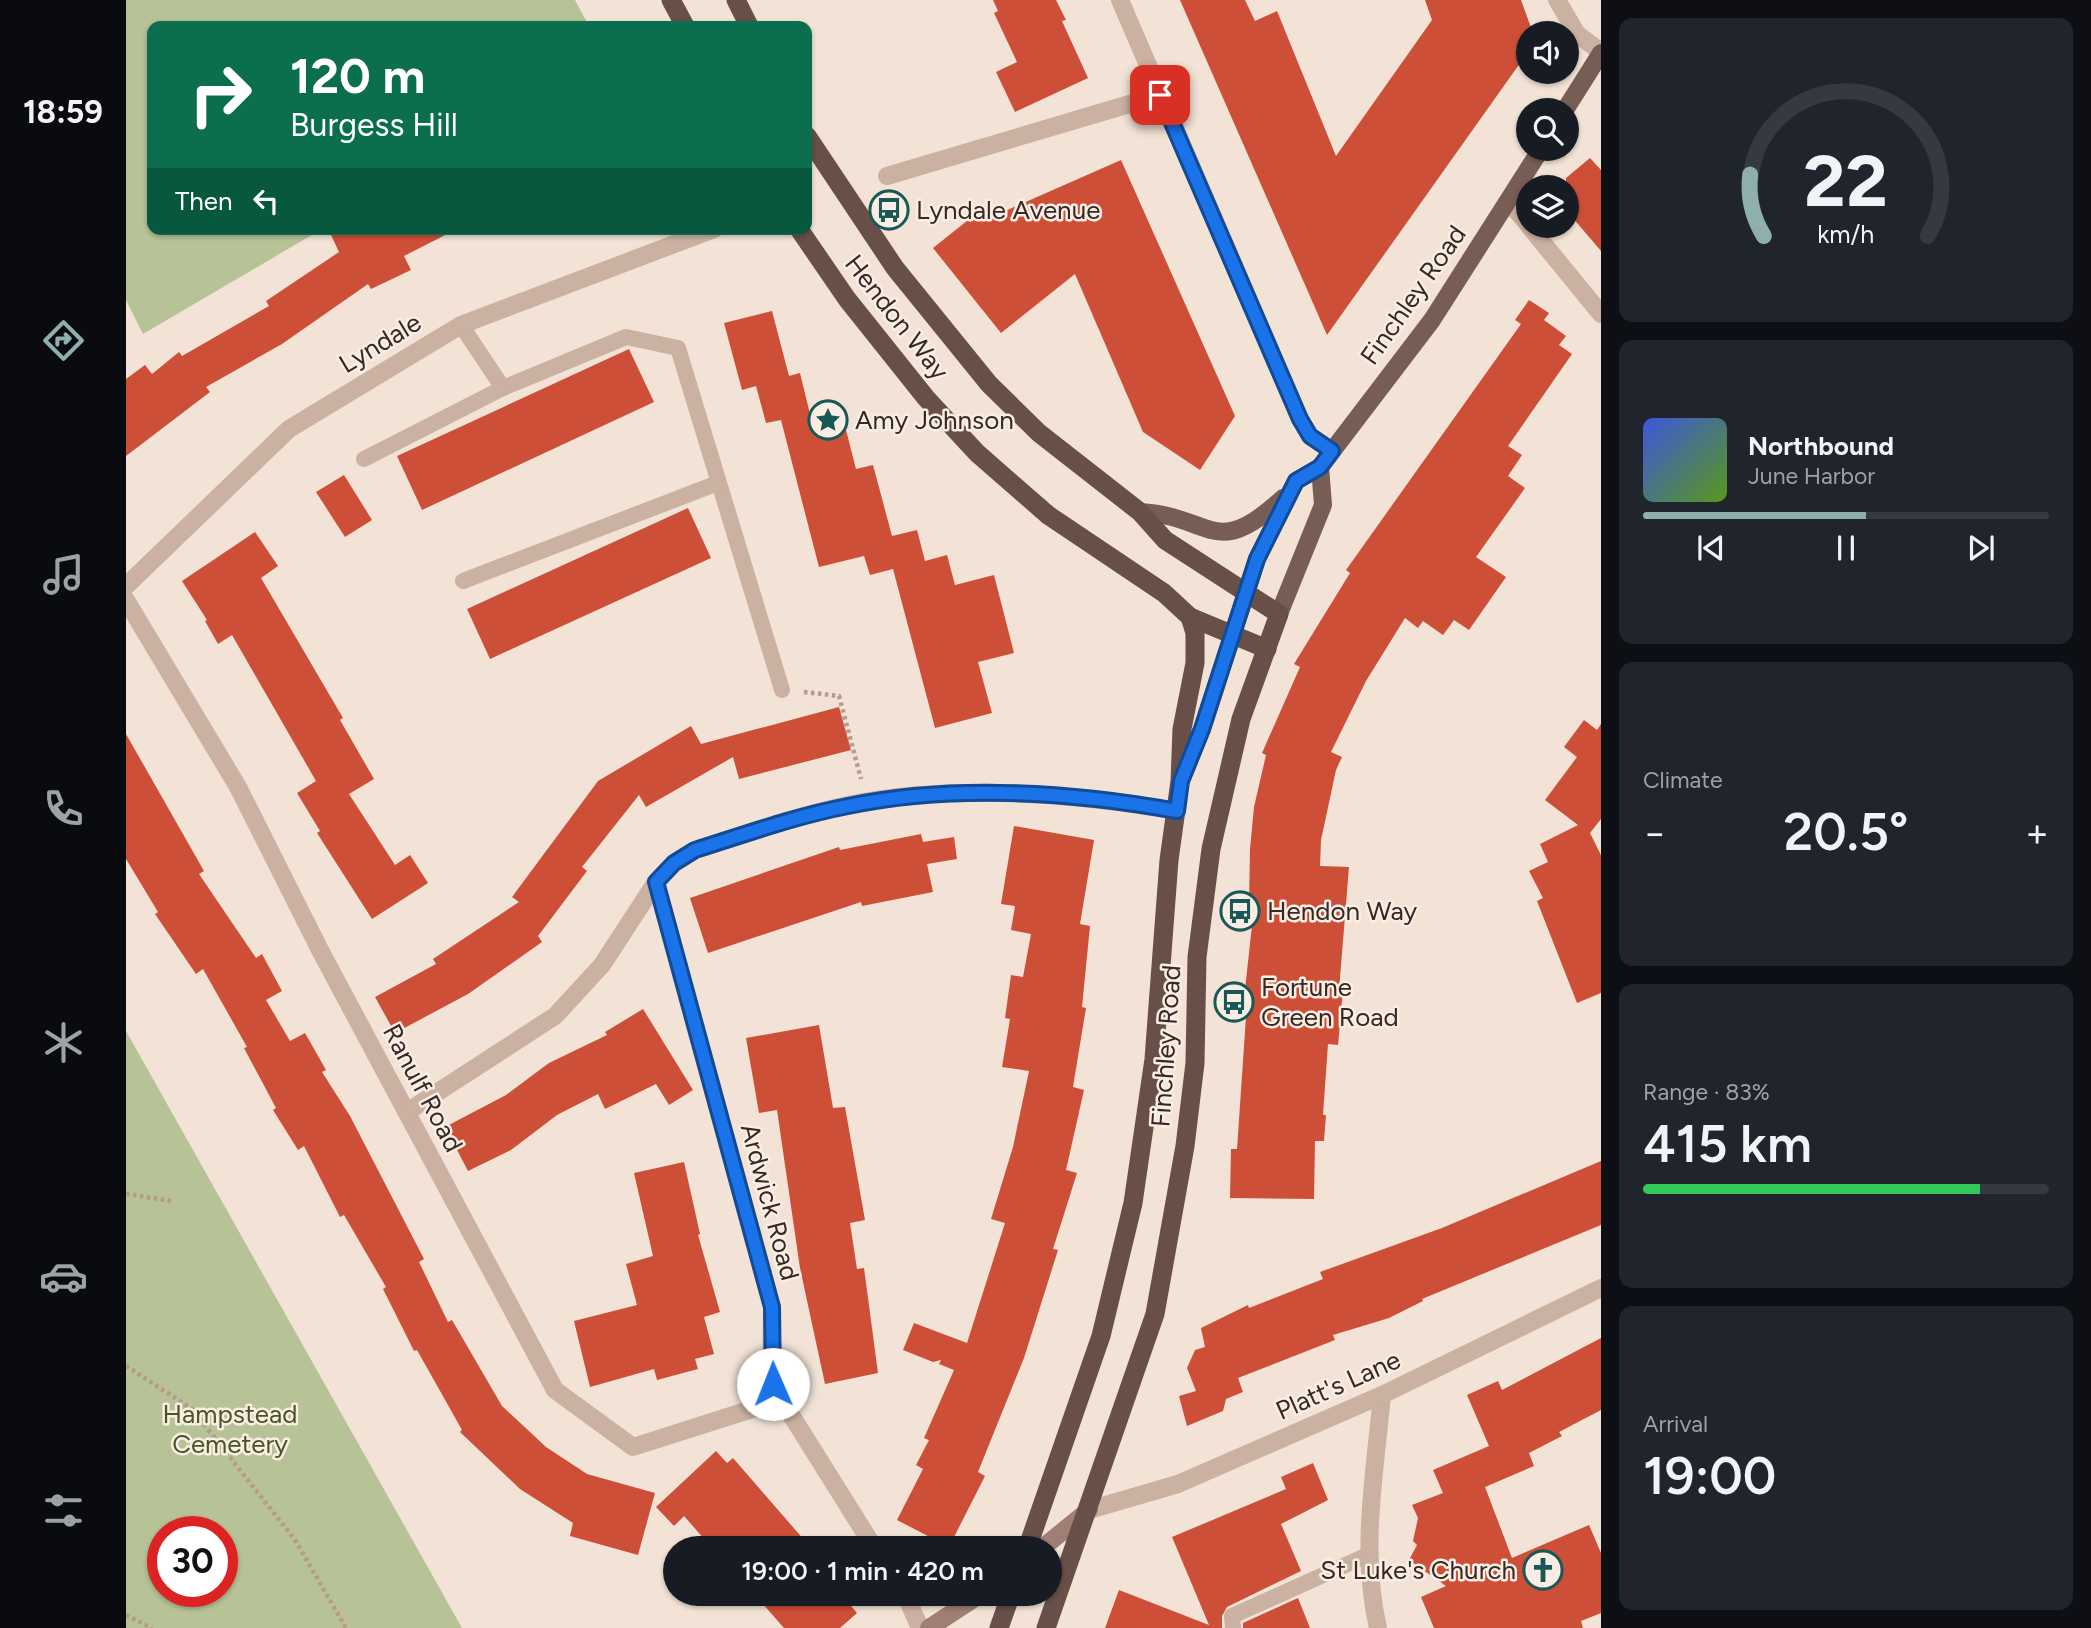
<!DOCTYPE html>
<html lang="en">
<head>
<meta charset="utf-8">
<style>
  :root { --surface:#171b24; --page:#20242c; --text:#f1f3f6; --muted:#9ea1a6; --line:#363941; --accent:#8faeae }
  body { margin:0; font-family:Figtree,sans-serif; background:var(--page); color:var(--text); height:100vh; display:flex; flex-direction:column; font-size:26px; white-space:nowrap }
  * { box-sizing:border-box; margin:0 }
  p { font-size:23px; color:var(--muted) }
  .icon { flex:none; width:38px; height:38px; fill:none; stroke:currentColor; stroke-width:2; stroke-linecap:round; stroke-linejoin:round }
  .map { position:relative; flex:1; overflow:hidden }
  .details { display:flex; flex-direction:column; gap:18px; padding:18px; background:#0d0f14; width:490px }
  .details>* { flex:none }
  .hud { position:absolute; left:21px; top:21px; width:665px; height:214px; border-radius:14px; box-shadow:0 2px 5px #0004; background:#0b6e4f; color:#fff; overflow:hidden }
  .controls { position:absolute; left:1390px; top:21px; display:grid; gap:14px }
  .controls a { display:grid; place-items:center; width:63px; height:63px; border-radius:50%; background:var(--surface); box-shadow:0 2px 5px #0004; font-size:35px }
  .speed { position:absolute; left:21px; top:1516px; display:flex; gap:14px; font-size:35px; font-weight:700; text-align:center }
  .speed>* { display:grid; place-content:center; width:91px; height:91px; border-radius:50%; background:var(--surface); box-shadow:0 2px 5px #0004; line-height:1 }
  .speed .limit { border:10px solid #d22; background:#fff; color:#111 }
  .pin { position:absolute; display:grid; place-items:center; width:60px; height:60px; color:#fff; margin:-30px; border-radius:14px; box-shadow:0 4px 10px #0006 }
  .me { position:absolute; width:77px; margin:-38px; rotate:359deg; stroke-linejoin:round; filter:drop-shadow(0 0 5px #0008) }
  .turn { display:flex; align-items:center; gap:24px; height:147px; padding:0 28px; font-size:32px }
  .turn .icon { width:91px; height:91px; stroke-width:2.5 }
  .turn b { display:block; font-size:49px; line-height:60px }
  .then { display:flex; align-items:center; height:66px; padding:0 28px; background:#0003; gap:14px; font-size:26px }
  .big { font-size:52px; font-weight:600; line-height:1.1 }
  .details .card { flex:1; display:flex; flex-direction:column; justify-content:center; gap:10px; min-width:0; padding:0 24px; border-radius:14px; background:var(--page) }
  .details .dial { align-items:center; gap:0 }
  .dial svg { height:182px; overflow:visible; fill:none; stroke:var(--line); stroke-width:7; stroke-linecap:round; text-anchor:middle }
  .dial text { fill:var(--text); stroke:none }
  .song { display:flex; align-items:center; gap:21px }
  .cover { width:84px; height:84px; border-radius:10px; background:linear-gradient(135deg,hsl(230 70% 55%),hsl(90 70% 35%)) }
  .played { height:7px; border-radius:4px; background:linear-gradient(90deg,var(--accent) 55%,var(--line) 55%) }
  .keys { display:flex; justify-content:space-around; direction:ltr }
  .heat { display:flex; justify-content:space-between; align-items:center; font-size:38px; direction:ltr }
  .charge { height:10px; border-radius:5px; background:linear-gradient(90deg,#34c759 83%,var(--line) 0) }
  .trip { position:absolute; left:537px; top:1536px; width:399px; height:70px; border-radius:35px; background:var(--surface); box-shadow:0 2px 5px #0004; font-weight:600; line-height:70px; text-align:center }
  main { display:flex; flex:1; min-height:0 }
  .tabs { display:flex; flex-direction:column; width:126px; justify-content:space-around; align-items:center; background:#090b0e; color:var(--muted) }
  .tabs .icon { width:49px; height:49px }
  .tabs .current { color:var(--accent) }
  .tabs b { font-size:32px; color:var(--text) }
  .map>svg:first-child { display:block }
  .green { fill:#b7c296; fill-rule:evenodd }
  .building { fill:#ce4f38 }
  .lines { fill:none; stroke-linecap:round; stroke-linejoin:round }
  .path { stroke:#b79a8c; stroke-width:4.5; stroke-dasharray:3.5 3.5; stroke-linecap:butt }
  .service { stroke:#cbb1a2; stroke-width:16 }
  .minor { stroke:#cbb1a2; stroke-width:18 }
  .tertiary { stroke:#cbb1a2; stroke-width:18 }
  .secondary { stroke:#9f7f73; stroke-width:18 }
  .primary { stroke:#785d55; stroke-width:18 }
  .trunk { stroke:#684f48; stroke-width:19 }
  .route-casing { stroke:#114b97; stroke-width:18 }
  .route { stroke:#1a73e8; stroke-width:12 }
  .labels { text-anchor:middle; stroke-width:5; stroke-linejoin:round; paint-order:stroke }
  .poi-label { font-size:26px; fill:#352825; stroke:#faede3; text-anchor:start }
  .street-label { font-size:26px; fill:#352825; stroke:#faede3 }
  .park-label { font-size:26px; fill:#485527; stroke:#faede3 }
</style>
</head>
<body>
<main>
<nav class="tabs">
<b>18:59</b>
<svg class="icon current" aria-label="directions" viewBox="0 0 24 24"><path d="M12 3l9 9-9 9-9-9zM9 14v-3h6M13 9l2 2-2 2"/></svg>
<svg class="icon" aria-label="music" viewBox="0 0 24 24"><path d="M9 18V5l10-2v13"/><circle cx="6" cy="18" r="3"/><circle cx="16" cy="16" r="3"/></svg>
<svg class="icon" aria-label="phone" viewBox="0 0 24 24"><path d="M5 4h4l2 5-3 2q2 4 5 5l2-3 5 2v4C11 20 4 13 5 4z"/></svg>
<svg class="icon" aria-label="climate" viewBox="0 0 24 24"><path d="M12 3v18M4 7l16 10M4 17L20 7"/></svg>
<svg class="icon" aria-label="car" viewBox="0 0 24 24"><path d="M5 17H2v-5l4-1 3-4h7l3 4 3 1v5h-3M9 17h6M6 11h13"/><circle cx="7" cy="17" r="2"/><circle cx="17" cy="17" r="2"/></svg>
<svg class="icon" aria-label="filters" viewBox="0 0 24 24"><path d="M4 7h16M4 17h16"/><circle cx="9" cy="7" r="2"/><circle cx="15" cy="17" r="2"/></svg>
</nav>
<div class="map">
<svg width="1475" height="1628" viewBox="0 0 1475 1628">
  <rect width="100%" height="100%" fill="#f2e3d6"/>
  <!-- green -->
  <g class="green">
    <path d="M0 0H449L463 26H26V229H196L17 334 0 300Z"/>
    <path d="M0 1031 336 1628H0ZM37 1531H96V1591H37Z"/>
  </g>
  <!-- building -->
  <g class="building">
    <path d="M867 0H930L940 20 936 21 962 78 889 112 870 72 891 62 868 13 872 11Z"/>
    <path d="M1054 0H1119L1129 21 1151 11 1210 156 1306 20 1299 0H1395L1407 33H1402V52L1201 335Z"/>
    <path d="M1464 158 1475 170V251L1440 210V178Z"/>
    <path d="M995 160 1109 416 1074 470 1017 432 949 274 875 333 807 248 861 205 870 215Z"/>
    <path d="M218 229H331L278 256 285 270 245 289 242 284 156 344 80 387 84 392 0 456V379L19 365 26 374 53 352 56 356 143 306 140 301 213 252 205 235Z"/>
    <path d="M1403 300 1423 313 1418 320 1440 336 1433 345 1446 354 1382 446 1396 455 1382 476 1399 488 1350 557 1380 577 1343 630 1328 620 1317 635 1297 621 1292 628 1279 618 1240 681 1205 752 1216 757 1210 770 1195 840 1194 866 1223 867 1213 990H1217L1212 1045 1202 1044 1197 1115H1200L1198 1141H1189L1188 1199 1104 1198 1105 1149H1111L1120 1017H1116L1128 907 1123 906 1124 849 1128 807 1140 755 1136 753 1174 667 1168 664 1224 573 1220 570 1395 324 1389 320Z"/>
    <path d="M646 311 663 376 674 373 684 414 700 410 705 430 719 426 730 469 747 465 766 536 791 530 799 561 821 555 829 585 868 575 888 653 852 662 866 713 809 728 767 569 744 575 738 556 693 567 655 420 640 423 630 386 616 390 598 323Z"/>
    <path d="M503 349 528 402 296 510 271 456Z"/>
    <path d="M218 475 246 520 219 537 190 492Z"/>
    <path d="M562 508 585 558 364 659 341 609Z"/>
    <path d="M129 532 152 566 135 578 217 718 214 720 248 779 223 794 269 865 284 855 302 883 246 919 191 833 194 831 171 793 190 781 106 635 92 644 79 621 81 620 56 581Z"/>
    <path d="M713 707 725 750 613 779 607 757 520 807 513 795 456 867 461 871 412 936 416 942 342 994 269 1033 249 997 310 964 307 959 393 902 386 897 472 781 565 726 575 744Z"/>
    <path d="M1458 720 1471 730 1475 724V819L1464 833 1475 855V993L1451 1003 1411 901 1417 898 1403 871 1422 862 1414 844 1452 825 1419 800 1451 757 1438 747Z"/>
    <path d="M0 734 78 871 73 874 130 958 136 954 156 991 140 1000 164 1041 179 1033 200 1070 196 1072 224 1116 298 1259 293 1262 322 1322 326 1320 376 1406 420 1447 461 1474 529 1493 512 1555 444 1536 447 1523 394 1489 334 1432 336 1430 291 1350 288 1351 257 1289 260 1287 218 1215 214 1217 178 1146 172 1150 147 1110 150 1108 118 1048 121 1047 77 969 70 974 29 914 32 912 0 859Z"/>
    <path d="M888 826 968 840 954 924 964 926 956 1007 960 1008 947 1087 958 1090 940 1170 951 1173 927 1249 932 1250 898 1358 852 1472 859 1476 823 1547 771 1520 797 1469 790 1465 803 1440 798 1438 828 1370 813 1364 815 1360 807 1362 777 1350 788 1323 841 1343 879 1223 865 1219 887 1147 903 1071 876 1067 884 1019 879 1018 885 975 897 977 905 934 885 930 889 906 875 904Z"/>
    <path d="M795 834 797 842 828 837 831 859 801 864 807 892 736 906 735 902 582 953 564 898 713 847 714 850Z"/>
    <path d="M517 1009 567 1090 543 1105 530 1084 479 1109 472 1094 431 1115 385 1150 342 1171 319 1127 380 1095 423 1063 481 1035 479 1032Z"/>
    <path d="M693 1025 707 1108 719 1107 733 1186 739 1220 724 1223 731 1269 738 1268 752 1373 699 1384 674 1268 651 1110 633 1113 620 1038Z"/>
    <path d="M1475 1161V1225L1296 1299 1297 1301 1263 1318 1207 1335 1209 1340 1112 1378 1117 1392 1100 1399 1097 1411 1061 1426 1053 1396 1070 1391 1061 1368 1069 1350 1079 1347 1075 1328 1122 1305 1123 1308 1197 1279 1194 1272 1316 1228Z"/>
    <path d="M558 1162 574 1234 572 1235 594 1312 578 1317 588 1354 569 1359 572 1369 531 1380 528 1369 464 1387 448 1321 511 1305 500 1264 527 1256 508 1173Z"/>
    <path d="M1475 1338V1410L1433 1432 1436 1436 1403 1453 1408 1466 1359 1487 1386 1558 1463 1525 1475 1553V1613L1455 1621 1457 1628H1308L1295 1597 1320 1586 1283 1560 1291 1545 1287 1541 1292 1518 1286 1505 1317 1493 1307 1470 1363 1446 1341 1395 1372 1381 1376 1390Z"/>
    <path d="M590 1451 601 1463 607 1458 686 1549H587L558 1516 548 1526 530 1507Z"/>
    <path d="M1187 1463 1202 1500 1155 1524 1175 1571 1101 1607 1096 1616V1628H979L993 1590 1083 1625 1046 1537 1160 1489 1155 1477Z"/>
    <path d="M628 1594H715L731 1613 714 1628H658Z"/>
    <path d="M1172 1598 1184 1628H1117V1623Z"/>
  </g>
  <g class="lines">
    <!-- path -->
    <g class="path">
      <path d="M678 692 713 696 735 779"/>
      <path d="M0 1194 46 1201"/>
      <path d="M0 1366 66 1409 169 1540 220 1628"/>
      <path d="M0 1615 26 1628"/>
    </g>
    <!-- service -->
    <g class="service">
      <path d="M335 325 377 388 500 337 552 348 656 690"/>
      <path d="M238 459 377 388"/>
      <path d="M337 581 592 483"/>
      <path d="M1107 1628 1106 1616 1244 1554"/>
    </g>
    <!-- minor -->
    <g class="minor">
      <path d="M994 0 1174 419 1184 436 1206 451"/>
      <path d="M1431 0 1451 34 1475 52"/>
      <path d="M761 176 1034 95"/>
      <path d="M1382 201 1402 224"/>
      <path d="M1403 226 1475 314"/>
      <path d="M0 586 163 429 335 325 588 229"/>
      <path d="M0 600 112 787 195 952 429 1390 507 1447 645 1403"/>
      <path d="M530 882 646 1307 645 1403"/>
      <path d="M281 1112 429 1016 476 965 530 882 548 863 569 850C620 834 670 816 722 805 828 784 946 793 1051 811"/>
      <path d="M645 1403 662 1410 749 1549"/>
      <path d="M779 1594 794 1628"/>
      <path d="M1252 1628C1234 1551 1249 1472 1256 1395"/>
    </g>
    <!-- tertiary -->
    <path class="tertiary" d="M963 1510 1052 1484 1256 1395 1475 1288"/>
    <!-- secondary -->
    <g class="secondary">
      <path d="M915 1549 963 1510"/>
      <path d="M803 1628 855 1594"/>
    </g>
    <!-- primary -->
    <g class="primary">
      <path d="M1439 110 1475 53"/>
      <path d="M1014 512C1087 516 1088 562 1157 498"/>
      <path d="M1153 614 1197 505 1194 467"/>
      <path d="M1056 778 1076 729 1131 559 1170 481 1194 467 1306 320 1415 149"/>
    </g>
    <!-- trunk -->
    <g class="trunk">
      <path d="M545 0 559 26"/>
      <path d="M610 0 623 26"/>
      <path d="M681 136 769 268 863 384 913 433 1014 512 1039 540 1153 614 1115 719 1085 849 1071 957 1069 1063 1059 1146 1029 1314 920 1628"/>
      <path d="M673 229 721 299 800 398 851 453 922 515 1038 593 1064 617 1069 633V663L1056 729 1054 781 1043 860 1028 1059 1007 1203 975 1336 901 1549"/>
      <path d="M1064 617 1141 649"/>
      <path d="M873 1628 885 1594"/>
    </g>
  </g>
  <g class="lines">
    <!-- route casing -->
    <g class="route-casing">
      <path id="route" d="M647 1384 646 1307 530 882 548 863 569 850C620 834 670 816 722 806 827 784 947 792 1051 811L1055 781 1076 729 1131 559 1170 481 1194 467 1206 451 1184 436 1174 419 1034 95"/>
    </g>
    <!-- route -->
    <use href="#route" class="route"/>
  </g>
  <!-- icons -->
  <defs>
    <g id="bus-ring" transform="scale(2.0125)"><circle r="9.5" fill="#faede3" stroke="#185957" stroke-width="1.5"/><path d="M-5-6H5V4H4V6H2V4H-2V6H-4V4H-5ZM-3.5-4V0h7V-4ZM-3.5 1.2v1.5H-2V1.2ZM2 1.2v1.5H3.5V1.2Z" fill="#185957"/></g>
    <g id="sight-ring" transform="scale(2.0125)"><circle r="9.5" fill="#faede3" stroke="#185957" stroke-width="1.5"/><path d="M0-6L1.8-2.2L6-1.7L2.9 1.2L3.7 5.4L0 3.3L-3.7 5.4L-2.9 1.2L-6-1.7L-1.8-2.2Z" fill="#185957"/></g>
    <g id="church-ring" transform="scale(2.0125)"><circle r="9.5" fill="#faede3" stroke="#185957" stroke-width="1.5"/><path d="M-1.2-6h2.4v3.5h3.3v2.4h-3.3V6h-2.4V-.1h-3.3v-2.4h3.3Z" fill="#185957"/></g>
  </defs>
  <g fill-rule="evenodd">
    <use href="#bus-ring" x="763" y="210"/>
    <use href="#sight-ring" x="702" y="420"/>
    <use href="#bus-ring" x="1114" y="911"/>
    <use href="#bus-ring" x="1108" y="1002"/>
    <use href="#church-ring" x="1417" y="1570"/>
  </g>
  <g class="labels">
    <!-- poi labels -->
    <g class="poi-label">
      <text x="790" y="219">Lyndale Avenue</text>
      <text x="729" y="429">Amy Johnson</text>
      <text x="1141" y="920">Hendon Way</text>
      <text x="1135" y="996">Fortune<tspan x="1135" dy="30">Green Road</tspan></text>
      <text x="1390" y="1579" text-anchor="end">St Luke's Church</text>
    </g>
    <!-- street labels -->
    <g class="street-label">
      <text transform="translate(1287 295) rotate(-55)" y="9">Finchley Road</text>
      <text transform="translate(771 317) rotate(52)" y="9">Hendon Way</text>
      <text transform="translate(254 343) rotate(-31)" y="9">Lyndale</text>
      <text transform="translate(1040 1046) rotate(-86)" y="9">Finchley Road</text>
      <text transform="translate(297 1088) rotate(62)" y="9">Ranulf Road</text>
      <text transform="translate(644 1202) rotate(75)" y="9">Ardwick Road</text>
      <text transform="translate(1212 1385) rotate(-24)" y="9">Platt's Lane</text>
    </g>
    <!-- park labels -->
    <g class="park-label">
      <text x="104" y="1423">Hampstead<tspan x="104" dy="30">Cemetery</tspan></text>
    </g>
  </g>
</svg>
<div class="controls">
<a><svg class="icon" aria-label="sound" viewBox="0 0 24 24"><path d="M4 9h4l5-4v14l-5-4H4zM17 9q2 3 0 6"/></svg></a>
<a><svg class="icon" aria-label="search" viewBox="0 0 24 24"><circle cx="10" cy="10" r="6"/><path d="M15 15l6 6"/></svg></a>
<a><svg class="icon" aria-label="layers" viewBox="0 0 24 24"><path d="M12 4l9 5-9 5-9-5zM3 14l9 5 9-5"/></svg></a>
</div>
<div class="speed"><div class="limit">30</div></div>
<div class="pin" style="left:1034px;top:95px;background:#d93025"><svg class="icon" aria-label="arrive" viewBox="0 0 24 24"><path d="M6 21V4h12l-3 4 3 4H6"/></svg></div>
<svg class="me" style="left:647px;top:1384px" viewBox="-20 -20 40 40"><circle r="19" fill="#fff"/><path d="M0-13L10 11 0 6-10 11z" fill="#1a73e8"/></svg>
<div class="trip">19:00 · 1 min · 420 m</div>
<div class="hud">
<div class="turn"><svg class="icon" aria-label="right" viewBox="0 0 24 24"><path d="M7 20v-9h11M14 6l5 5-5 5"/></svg><div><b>120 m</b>Burgess Hill</div></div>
<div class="then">Then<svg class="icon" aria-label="left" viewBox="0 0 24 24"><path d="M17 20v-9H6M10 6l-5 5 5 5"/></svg></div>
</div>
</div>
<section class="details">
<div class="card dial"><svg viewBox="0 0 100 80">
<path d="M14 69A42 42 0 1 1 86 69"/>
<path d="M14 69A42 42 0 0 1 8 42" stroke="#8faeae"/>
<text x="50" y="56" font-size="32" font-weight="700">22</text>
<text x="50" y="72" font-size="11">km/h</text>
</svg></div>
<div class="card">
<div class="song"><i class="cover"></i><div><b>Northbound</b><p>June Harbor</p></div></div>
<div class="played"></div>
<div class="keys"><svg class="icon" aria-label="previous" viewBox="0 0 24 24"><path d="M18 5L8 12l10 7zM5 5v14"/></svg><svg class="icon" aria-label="pause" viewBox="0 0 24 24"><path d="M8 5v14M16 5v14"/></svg><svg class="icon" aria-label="next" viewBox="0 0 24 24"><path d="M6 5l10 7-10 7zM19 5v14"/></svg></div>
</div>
<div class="card"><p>Climate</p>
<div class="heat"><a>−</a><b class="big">20.5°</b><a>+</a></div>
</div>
<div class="card"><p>Range · 83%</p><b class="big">415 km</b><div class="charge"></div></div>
<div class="card"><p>Arrival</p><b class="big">19:00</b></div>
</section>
</main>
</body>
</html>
